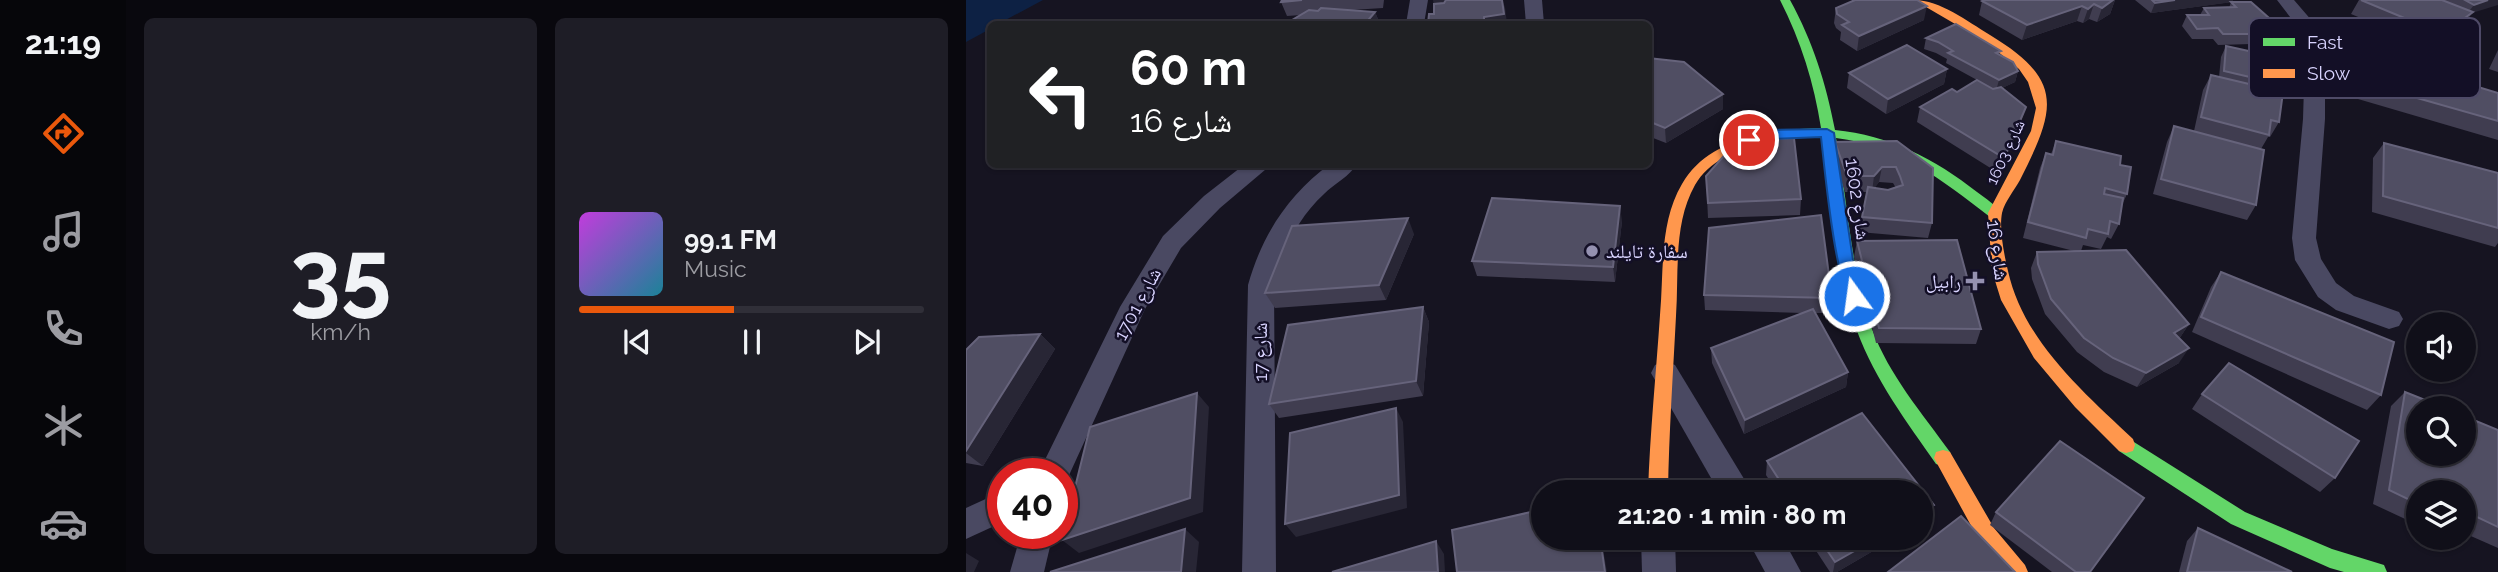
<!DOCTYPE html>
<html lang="en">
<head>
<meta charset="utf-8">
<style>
  :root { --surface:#100f19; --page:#1e1d26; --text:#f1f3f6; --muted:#9c9ca2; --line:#302f38; --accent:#ea580c }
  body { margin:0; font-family:Raleway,"Noto Naskh Arabic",sans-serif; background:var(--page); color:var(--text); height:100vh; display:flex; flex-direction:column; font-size:26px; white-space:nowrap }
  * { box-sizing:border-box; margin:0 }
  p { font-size:23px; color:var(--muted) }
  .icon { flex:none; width:38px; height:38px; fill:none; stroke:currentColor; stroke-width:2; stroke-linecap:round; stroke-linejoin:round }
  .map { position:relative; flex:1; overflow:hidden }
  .panel { display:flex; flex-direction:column; gap:18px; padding:18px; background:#09080e; width:840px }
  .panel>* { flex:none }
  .guide { position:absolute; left:21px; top:21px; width:665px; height:147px; border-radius:10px; box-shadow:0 2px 5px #0004,0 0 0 2px var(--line); background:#202124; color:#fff; overflow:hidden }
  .buttons { position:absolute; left:1440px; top:312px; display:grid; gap:14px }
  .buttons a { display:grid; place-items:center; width:70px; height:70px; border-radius:50%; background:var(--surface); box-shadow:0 2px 5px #0004,0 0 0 2px var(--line); font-size:35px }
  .speed { position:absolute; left:21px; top:458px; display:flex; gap:14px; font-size:35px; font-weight:700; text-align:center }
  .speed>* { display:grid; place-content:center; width:91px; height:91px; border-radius:50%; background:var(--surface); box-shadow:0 2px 5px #0004,0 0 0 2px var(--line); line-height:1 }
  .speed .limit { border:10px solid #d22; background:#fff; color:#111 }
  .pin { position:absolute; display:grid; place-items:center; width:60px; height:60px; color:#fff; margin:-30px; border:4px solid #fff; border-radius:50%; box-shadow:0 2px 7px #0007 }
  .me { position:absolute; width:77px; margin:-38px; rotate:346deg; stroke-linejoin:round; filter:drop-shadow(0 0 5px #0008) }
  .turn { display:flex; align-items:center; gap:24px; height:147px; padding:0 28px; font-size:32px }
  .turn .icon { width:91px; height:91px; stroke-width:2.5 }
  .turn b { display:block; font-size:49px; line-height:60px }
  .panel .tile { flex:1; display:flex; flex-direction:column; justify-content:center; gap:10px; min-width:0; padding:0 24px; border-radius:10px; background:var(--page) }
  .panel .dial { align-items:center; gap:0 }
  .dial b { font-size:91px; line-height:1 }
  .song { display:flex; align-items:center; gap:21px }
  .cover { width:84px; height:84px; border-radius:10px; background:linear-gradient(135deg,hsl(290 70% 55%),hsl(190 70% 35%)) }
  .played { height:7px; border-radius:4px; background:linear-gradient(90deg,var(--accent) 45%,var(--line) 45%) }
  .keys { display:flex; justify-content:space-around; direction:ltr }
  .panel .tiles { flex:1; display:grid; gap:18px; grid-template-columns:repeat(2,1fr) }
  .trip { position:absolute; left:565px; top:480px; width:402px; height:70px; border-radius:35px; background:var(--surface); box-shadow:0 2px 5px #0004,0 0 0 2px var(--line); font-weight:700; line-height:70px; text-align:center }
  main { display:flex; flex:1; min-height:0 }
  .tab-bar { display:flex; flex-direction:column; width:126px; justify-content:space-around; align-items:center; background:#06060a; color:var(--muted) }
  .tab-bar .icon { width:49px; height:49px }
  .tab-bar .current { color:var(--accent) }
  .tab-bar b { font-size:32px; color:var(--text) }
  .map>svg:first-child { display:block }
  .water { fill:#0d2144 }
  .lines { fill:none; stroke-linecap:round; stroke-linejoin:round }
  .street { fill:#4a4962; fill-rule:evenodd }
  .fast { fill:#63d668; fill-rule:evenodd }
  .slow { fill:#ff974d; fill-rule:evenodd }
  .wall { fill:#403d50; fill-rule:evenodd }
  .shaded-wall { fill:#282635 }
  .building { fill:#504e63; stroke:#66637b; stroke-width:2 }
  .route { fill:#1a73e8; stroke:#114b97; stroke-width:2 }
  .poi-dot { fill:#9591b1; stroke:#130f26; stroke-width:2.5 }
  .labels { text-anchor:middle; stroke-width:5; stroke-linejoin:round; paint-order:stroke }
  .far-street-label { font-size:16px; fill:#d9d4ff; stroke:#130f26 }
  .street-label { font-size:19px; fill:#d9d4ff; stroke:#130f26 }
  .poi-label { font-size:19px; fill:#d9d4ff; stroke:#130f26; text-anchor:start }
  .key { fill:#130f26; stroke:#4e4a67; stroke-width:2 }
  .key-label { font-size:19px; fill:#d9d4ff }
</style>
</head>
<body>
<main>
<nav class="tab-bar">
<b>21:19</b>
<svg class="icon current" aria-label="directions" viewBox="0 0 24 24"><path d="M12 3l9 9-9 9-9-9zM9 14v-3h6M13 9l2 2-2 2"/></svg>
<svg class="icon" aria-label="music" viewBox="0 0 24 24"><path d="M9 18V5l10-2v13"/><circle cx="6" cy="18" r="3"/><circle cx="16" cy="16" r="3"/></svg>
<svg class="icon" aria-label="phone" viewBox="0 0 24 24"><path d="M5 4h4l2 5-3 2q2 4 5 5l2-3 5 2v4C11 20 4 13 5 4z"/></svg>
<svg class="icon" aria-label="climate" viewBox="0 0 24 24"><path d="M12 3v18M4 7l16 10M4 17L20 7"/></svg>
<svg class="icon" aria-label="car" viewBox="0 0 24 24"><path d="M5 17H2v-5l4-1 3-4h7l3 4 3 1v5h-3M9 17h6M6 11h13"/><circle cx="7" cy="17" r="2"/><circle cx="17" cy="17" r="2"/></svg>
</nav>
<section class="panel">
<div class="tiles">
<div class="tile dial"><b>35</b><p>km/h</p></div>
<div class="tile">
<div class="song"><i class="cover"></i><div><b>99.1 FM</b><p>Music</p></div></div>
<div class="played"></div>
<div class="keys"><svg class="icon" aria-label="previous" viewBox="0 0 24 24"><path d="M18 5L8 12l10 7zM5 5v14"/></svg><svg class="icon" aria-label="pause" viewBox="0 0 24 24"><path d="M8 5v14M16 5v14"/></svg><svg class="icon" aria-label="next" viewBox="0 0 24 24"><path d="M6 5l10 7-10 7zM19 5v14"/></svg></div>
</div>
</div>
</section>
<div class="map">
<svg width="1532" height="572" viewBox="0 0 1532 572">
  <rect width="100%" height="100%" fill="#161421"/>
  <!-- water -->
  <path class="water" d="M0 0H77L32 24H24V29L0 42Z"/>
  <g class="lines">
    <!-- street -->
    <g class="street">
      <path d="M444 0H462L458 24H440Z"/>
      <path d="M558 0H576L578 24H560Z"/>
      <path d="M1311 0H1328L1353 29 1359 54V119L1350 238 1355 259 1370 283 1388 296 1433 312 1437 319 1433 326 1423 329 1370 310 1352 297 1329 260 1326 238 1337 119 1339 54 1334 30Z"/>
      <path d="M279 164H306L254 208 215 248 179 309 99 484 96 485V474H72L154 307 197 236 238 196Z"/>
      <path d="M364 164H391C384 176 368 184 358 194 331 219 317 250 308 285L310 572H276L282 285C296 235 322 195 364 164Z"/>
      <path d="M699 361 709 365 786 492H753L685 373 689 365Z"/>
      <path d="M37 491V522L0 539V508Z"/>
      <path d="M55 534H87L78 572H44Z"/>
      <path d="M675 537H709L710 572H676Z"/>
      <path d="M780 537H816L835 572H799Z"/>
    </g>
    <!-- fast -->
    <g class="fast">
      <path d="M814 0H824C847 42 860 83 869 130 923 135 969 159 1011 192 1020 199 1030 205 1036 213L1029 218 1024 217C976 180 932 145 870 138 882 201 884 268 906 329 923 375 956 413 984 452L986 458 984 464 977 466 970 464C941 422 909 380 891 331 868 270 867 201 857 137L831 136 790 143 783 139 785 136 810 130 855 128C848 83 835 41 814 0Z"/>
      <path d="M1160 437 1279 512 1366 549 1418 565 1421 572H1378L1364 568 1265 524 1153 451 1151 445 1153 439Z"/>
    </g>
    <!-- slow -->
    <g class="slow">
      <path d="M948 0C974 0 1001 21 1024 35 1100 81 1089 110 1054 180 1048 191 1039 201 1036 213 1033 229 1038 254 1042 271 1057 340 1117 392 1167 439L1169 445 1167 451 1160 453 1153 451 1109 407 1068 358 1035 300 1026 271 1022 213 1065 131 1070 108 1062 82 1053 69 1020 42Z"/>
      <path d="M790 135 797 139 795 142C770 150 743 161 729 185 707 224 713 273 710 316 707 374 703 433 702 492H682C684 433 690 374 694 315 698 271 693 223 716 184 732 156 760 143 790 135Z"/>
      <path d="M977 450 984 452 1028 528 1059 565 1062 572H1039L1014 542 968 458 970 452Z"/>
    </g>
  </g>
  <!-- wall -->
  <g class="wall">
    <path d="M316 0H418L417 8 386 10 409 12 414 24H321L335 15 321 16 315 2Z"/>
    <path d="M1149 0 1144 14 1131 22 1123 19 1117 23 1111 21 1056 40 1013 15 1016 1Z"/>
    <path d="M1169 0H1267V2L1320 43 1314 54H1295L1318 85 1314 92 1313 122 1304 137H1302L1295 149 1290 205 1281 220 1187 194 1201 142 1208 126 1228 131 1237 90 1245 75 1253 77 1255 57 1260 46 1293 53 1285 44 1252 45 1247 39H1226L1216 26 1221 15H1234L1238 8H1263L1265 2 1185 13Z"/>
    <path d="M1393 0H1532L1506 13 1497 27 1474 44 1489 80 1532 93V140L1392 99 1411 49 1420 34 1437 39 1438 36 1385 14Z"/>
    <path d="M870 8 958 20 891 51 874 40 875 32 870 28 868 23Z"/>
    <path d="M960 38 1034 55 1052 71 1049 82 1036 88 1055 122 1034 174 951 122 954 107 991 92 1011 80 980 63 981 59 970 53 958 49Z"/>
    <path d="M1532 50V72L1523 69Z"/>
    <path d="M682 58 757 109 700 143 682 136Z"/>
    <path d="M981 69 978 84 920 114 881 88 883 73Z"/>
    <path d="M931 141 966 223 962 238 893 232 901 192H879L867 157 869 142ZM913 182 927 183 930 188 922 190 908 188Z"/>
    <path d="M1090 141 1154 165 1161 194 1156 205 1153 224 1145 239 1141 237 1135 249 1117 245 1115 251 1223 324 1213 339V363L1171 387 1138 372 1111 352 1079 314 1066 279 1065 268 1071 252 1108 251 1057 238 1074 168 1080 153 1085 154Z"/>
    <path d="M1418 143 1532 173V243L1529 247 1406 212 1407 158Z"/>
    <path d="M740 176 835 199 834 215 742 218Z"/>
    <path d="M656 221 649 282 511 276 506 261Z"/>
    <path d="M448 234 420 300 309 308 299 293Z"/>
    <path d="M891 241 1015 329 1010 344 910 343 888 257Z"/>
    <path d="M1255 272 1415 395 1401 410 1226 332 1245 287Z"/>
    <path d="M738 295 866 298 864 313H849L882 372 880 387 778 434 746 363 745 348 837 313 739 310Z"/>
    <path d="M457 307 463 322 457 396 313 418 303 404Z"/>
    <path d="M74 334 89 349 17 466 0 463V350Z"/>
    <path d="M1439 392 1532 430V548L1498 533V492H1452V525L1407 504 1425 406Z"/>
    <path d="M1236 394 1369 478 1354 492 1226 409Z"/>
    <path d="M896 413 968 505 963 518 956 523V492H811L800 475 801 461Z"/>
    <path d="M1030 512 1124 572H1086L1024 525Z"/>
    <path d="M1232 528 1326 572H1213L1221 541Z"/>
    <path d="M841 537H931L871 572H864Z"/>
    <path d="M1480 537H1493L1488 541Z"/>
  </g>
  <!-- shaded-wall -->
  <g class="shaded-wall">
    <path d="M467 0H522L468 6Z"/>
    <path d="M536 0 539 7 541 24H518V17Z"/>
    <path d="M1147 0H1149L1144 14 1131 22 1136 8Z"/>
    <path d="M1209 0H1267V2L1185 13 1189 3Z"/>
    <path d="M1522 0H1532V5L1506 13 1497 27 1467 49 1477 34 1500 15 1508 5Z"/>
    <path d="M1128 4 1123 19 1117 23 1122 9Z"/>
    <path d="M961 6 958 20 891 51 893 36Z"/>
    <path d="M1116 6 1111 21 1056 40 1061 25Z"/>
    <path d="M409 12 414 24H399Z"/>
    <path d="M981 69 978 84 920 114 922 99Z"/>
    <path d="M1052 71 1049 82 1030 91 1033 80Z"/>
    <path d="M757 94V109L700 143 699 128Z"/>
    <path d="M1060 107 1055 122 1034 174 1038 158Z"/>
    <path d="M916 167 913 182 906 192 908 176Z"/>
    <path d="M654 206 656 221 649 282 647 267Z"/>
    <path d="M442 218 448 234 420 300 413 285Z"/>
    <path d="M457 307 463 322 457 396 450 381Z"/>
    <path d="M1223 324 1213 339 1208 333Z"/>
    <path d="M74 334 89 349 17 466 0 453V451Z"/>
    <path d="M1223 348 1213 363 1171 387 1180 373Z"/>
    <path d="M882 372 880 387 778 434 779 420Z"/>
    <path d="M231 393 243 407 237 512 113 553 96 540Z"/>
    <path d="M430 408 437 422 441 508 330 537 319 524Z"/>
    <path d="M968 505 963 518 956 523V513Z"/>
    <path d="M219 529 233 542 230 572H215Z"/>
    <path d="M634 537H635L641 572H639Z"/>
    <path d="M913 537H931L871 572H867L869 562Z"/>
    <path d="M470 541 478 554 479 572H472Z"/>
    <path d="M0 553 13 561 8 572H0Z"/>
  </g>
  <!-- building -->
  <g class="building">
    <path d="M316 0H336L315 2Z"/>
    <path d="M480 0H536L538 14 518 17V24H475V22L462 24 463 14H468V4L478 3Z"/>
    <path d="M889 0H951L961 6 893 36 876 25 883 22 871 14 870 8Z"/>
    <path d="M1018 0H1147L1136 8 1128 4 1122 9 1116 6 1061 25 1016 1Z"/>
    <path d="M1186 0H1209L1189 3Z"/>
    <path d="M1395 0H1476L1507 12 1477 34Z"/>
    <path d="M1499 0H1522L1508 5Z"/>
    <path d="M1265 2H1285L1303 18 1320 43H1299L1291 34H1257L1252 28 1231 29 1221 15H1243L1238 8 1270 7Z"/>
    <path d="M355 8 409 12 399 24H321V23L343 10 352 11Z"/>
    <path d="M78 22 100 23 98 24H76Z"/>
    <path d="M990 24 1035 51 1030 53 1047 62 1052 71 1033 80 982 53 987 51 972 42 960 38Z"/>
    <path d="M1420 34 1438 39 1440 34 1496 50 1489 80 1532 93V121L1402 84Z"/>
    <path d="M941 45 981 69 922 99 883 73Z"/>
    <path d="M1260 46 1319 59 1318 85 1258 71Z"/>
    <path d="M682 58 718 62 757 94 699 128 682 121Z"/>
    <path d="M1245 75 1317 92 1313 122 1305 120 1303 135 1235 117Z"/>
    <path d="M1011 80 1027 89 1035 87 1060 107 1038 158 954 107 986 89 991 92Z"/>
    <path d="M1208 126 1298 150 1290 205 1195 179Z"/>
    <path d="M828 138 835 199 742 203 740 176 770 142Z"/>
    <path d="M931 141 967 168 966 223 896 217 902 187 922 190 937 185 934 176 930 167H916L908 176H881L869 142Z"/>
    <path d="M1090 141 1155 156 1154 165 1165 167 1161 194 1139 188 1138 194 1157 198 1153 224 1144 221 1142 234 1122 229 1120 238 1062 222 1080 153 1087 155Z"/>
    <path d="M1418 143 1532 173V228L1417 196Z"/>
    <path d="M526 198 654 206 647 267 506 261Z"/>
    <path d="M855 215 866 298 738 295 743 228Z"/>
    <path d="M442 218 413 285 299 293 326 226Z"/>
    <path d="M991 240 1015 329 913 328 891 241Z"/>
    <path d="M1160 250 1223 324 1208 333 1223 348 1180 373 1147 358 1118 338 1085 299 1072 264 1071 252Z"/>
    <path d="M1255 272 1428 342 1415 395 1235 317Z"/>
    <path d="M457 307 450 381 303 404 322 325Z"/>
    <path d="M847 309 882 372 779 420 745 348Z"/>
    <path d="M74 334 0 451V350L13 337Z"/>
    <path d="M1263 363 1393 441 1369 478 1236 394Z"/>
    <path d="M1439 392 1479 408H1452V453H1498V416L1532 430V527L1507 515 1506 528 1498 524V492H1452V504L1423 490Z"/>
    <path d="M231 393 224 498 96 540 124 427Z"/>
    <path d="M430 408 433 495 319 524 324 433Z"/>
    <path d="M896 413 968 505 956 513V492H821L801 461Z"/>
    <path d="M1094 441 1178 498 1124 572H1110L1030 512Z"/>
    <path d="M578 509V537H634L639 572H491L486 530Z"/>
    <path d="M995 516 1049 572H922Z"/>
    <path d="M1232 528 1326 572H1221Z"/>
    <path d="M219 529 215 572H84Z"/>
    <path d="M852 537H913L869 562Z"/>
    <path d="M470 541 472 572H366Z"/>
  </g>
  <!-- route -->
  <path class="route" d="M861 129 868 133 887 260 896 296 888 302C870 297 858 162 855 137L804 139 783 144 777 140 804 130Z"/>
  <!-- markers -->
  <g class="poi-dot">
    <circle cx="626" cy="251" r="7"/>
    <path d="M1005.5 270.5h7v7h7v7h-7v7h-7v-7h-7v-7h7z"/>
  </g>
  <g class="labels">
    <!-- far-street labels -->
    <g class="far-street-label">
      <text transform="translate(1039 152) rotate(-65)" y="6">شارع 1603</text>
    </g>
    <!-- street labels -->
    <g class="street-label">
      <text transform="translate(892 199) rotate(82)" y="7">شارع 1602</text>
      <text transform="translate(1032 250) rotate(82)" y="7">شارع 16</text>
      <text transform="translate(171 304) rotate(-62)" y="7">شارع 1701</text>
      <text transform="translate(294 352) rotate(-90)" y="7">شارع 17</text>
    </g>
    <!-- poi labels -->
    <g class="poi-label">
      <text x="640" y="258">سفارة تايلند</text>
      <text x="995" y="288" text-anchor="end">رابيل</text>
    </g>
  </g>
  <!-- legend -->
  <rect x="1283" y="18" width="231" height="80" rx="10" class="key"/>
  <rect x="1297" y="38" width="32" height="8" fill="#63d668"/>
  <rect x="1297" y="69" width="32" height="9" fill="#ff974d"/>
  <g class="key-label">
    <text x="1341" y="49">Fast</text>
    <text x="1341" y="80">Slow</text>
  </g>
</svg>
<div class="buttons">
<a><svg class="icon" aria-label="sound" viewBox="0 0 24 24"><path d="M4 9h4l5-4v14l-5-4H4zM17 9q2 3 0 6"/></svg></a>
<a><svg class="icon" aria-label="search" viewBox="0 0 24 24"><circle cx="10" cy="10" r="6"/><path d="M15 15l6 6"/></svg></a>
<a><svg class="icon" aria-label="layers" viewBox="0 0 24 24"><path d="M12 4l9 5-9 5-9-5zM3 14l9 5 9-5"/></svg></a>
</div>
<div class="speed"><div class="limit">40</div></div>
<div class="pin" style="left:783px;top:140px;background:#d93025"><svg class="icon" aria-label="arrive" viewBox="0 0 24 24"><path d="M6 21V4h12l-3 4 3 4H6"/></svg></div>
<svg class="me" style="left:888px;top:296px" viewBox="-20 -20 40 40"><circle r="17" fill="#1a73e8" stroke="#fff" stroke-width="3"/><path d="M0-11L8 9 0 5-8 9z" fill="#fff"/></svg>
<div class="trip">21:20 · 1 min · 80 m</div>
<div class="guide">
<div class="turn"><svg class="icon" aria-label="left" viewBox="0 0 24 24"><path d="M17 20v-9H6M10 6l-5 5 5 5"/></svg><div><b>60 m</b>شارع 16</div></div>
</div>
</div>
</main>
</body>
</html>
